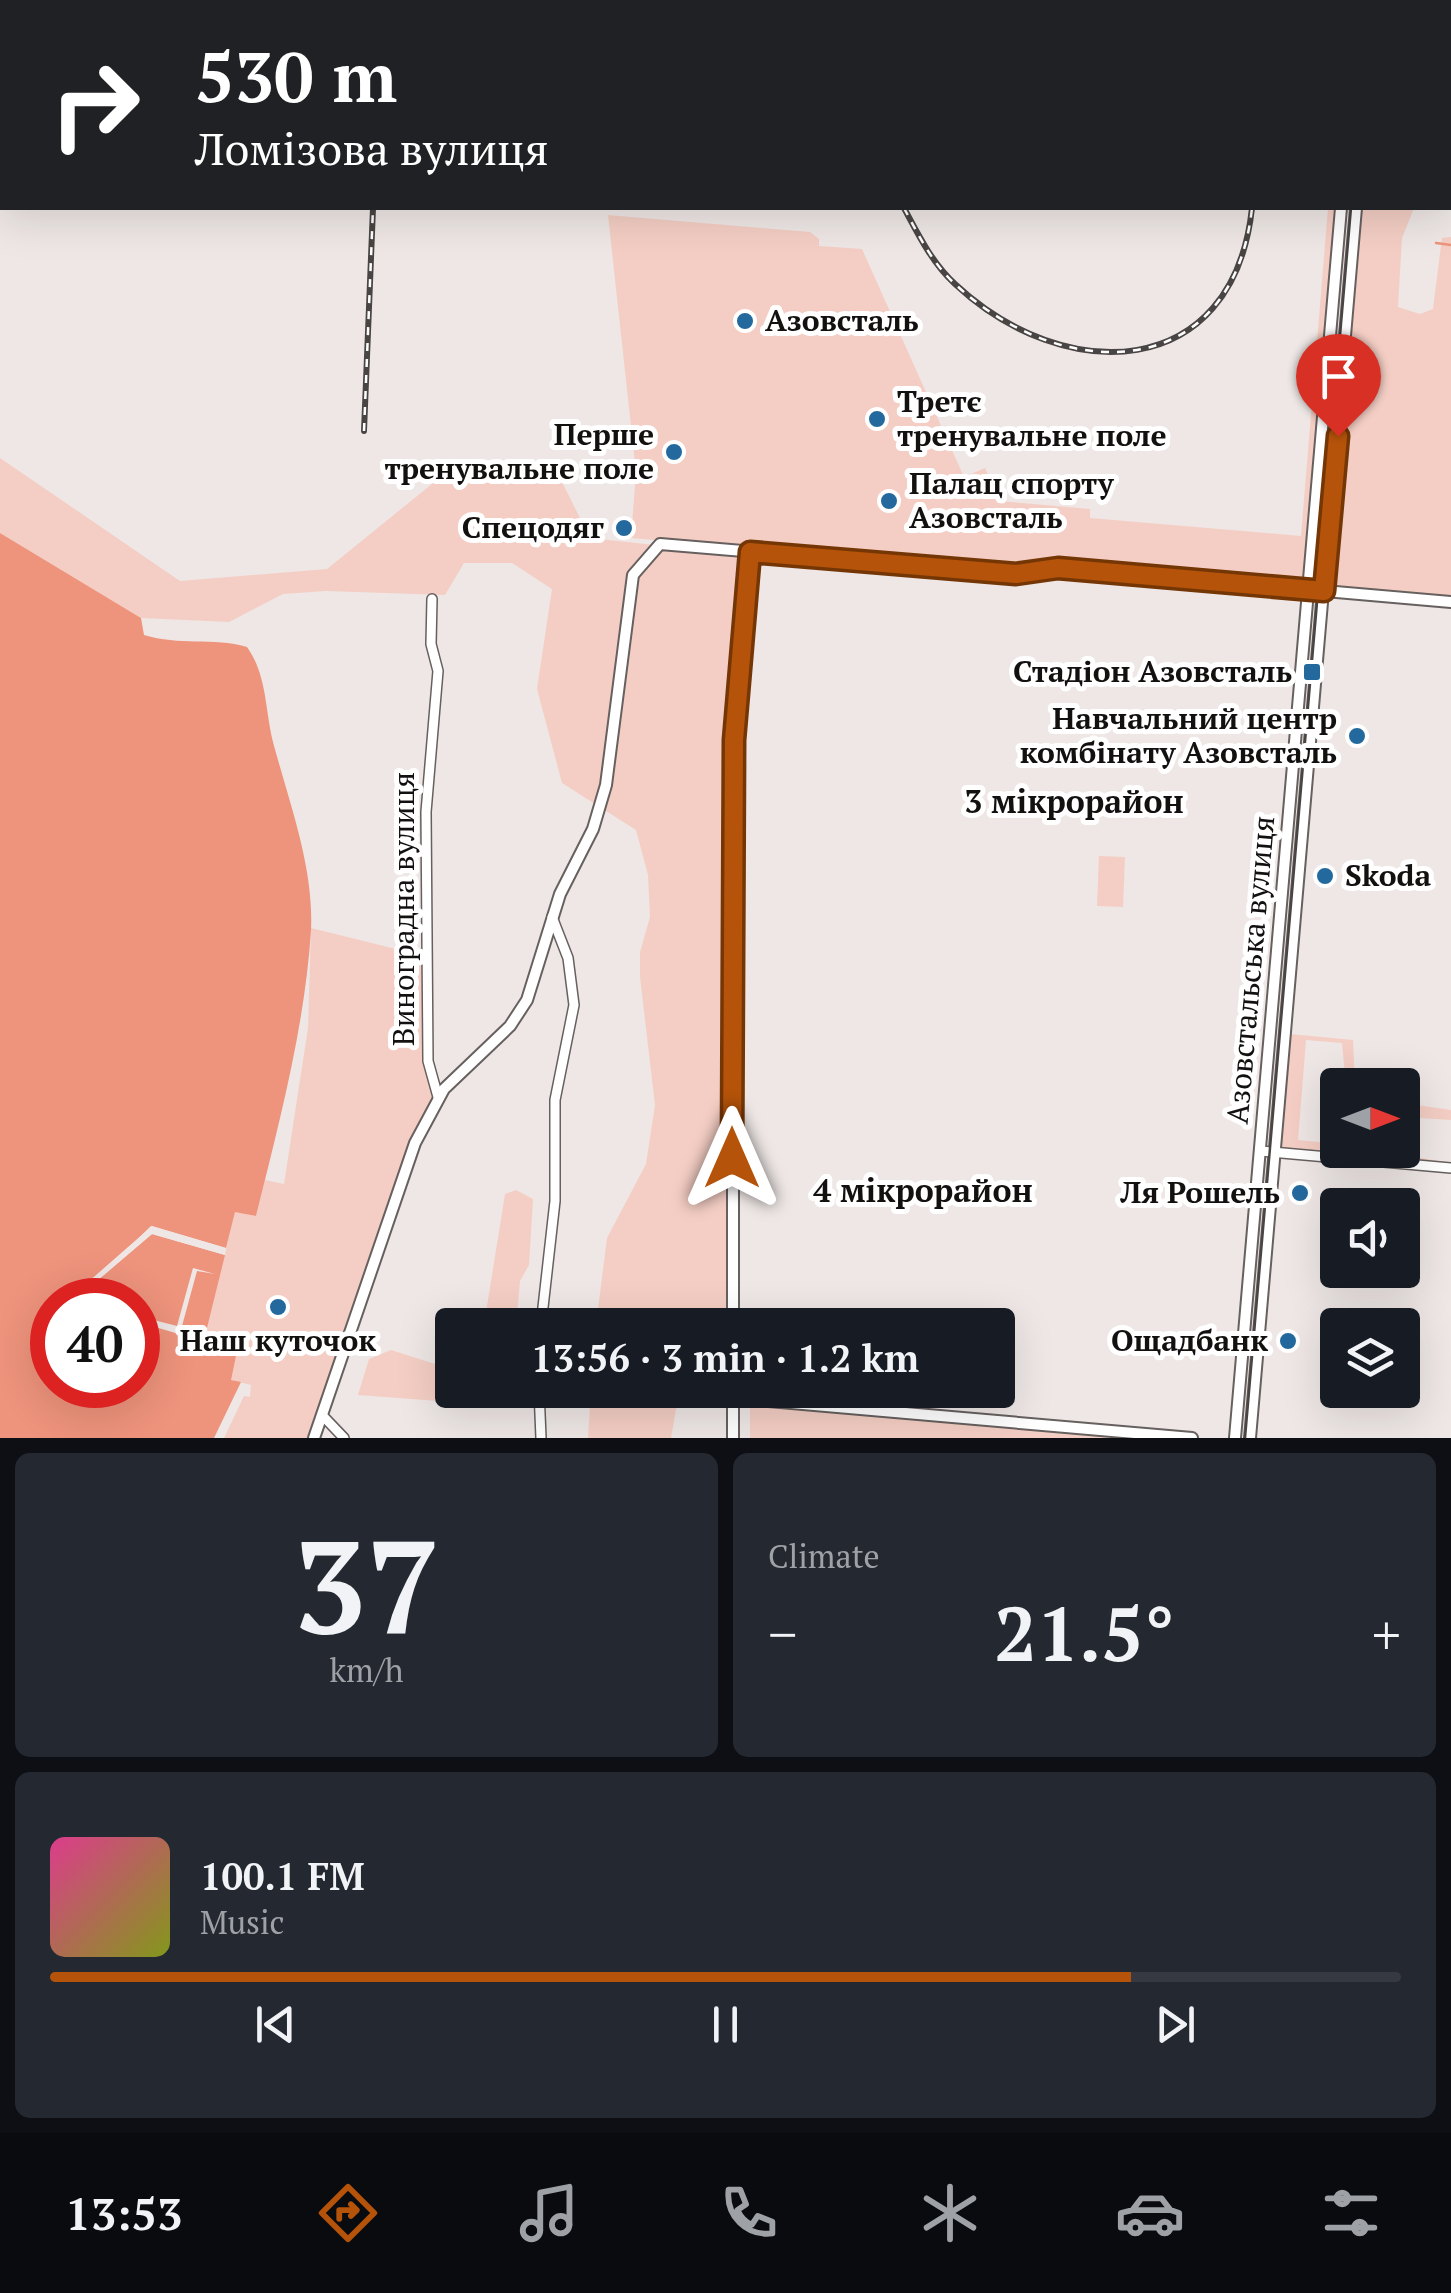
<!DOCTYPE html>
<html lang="en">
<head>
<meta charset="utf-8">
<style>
  :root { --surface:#171b24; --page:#242831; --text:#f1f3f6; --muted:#9ea1a6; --line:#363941; --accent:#b45309 }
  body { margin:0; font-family:"PT Serif",serif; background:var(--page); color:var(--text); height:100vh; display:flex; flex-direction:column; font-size:38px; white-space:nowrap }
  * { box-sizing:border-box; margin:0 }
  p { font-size:32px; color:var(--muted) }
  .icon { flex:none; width:55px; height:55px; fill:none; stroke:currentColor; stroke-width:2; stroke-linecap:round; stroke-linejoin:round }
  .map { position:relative; height:1438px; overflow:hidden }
  .drawer { display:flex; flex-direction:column; gap:15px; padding:15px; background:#0d0f14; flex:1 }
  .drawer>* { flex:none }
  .banner { position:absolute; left:0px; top:0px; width:1452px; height:210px; box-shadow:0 10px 40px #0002; background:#202124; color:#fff; overflow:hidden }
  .needle { width:65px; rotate:90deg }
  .buttons { position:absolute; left:1320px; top:1068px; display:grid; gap:20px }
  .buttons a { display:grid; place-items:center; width:100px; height:100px; border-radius:10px; background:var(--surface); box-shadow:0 10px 40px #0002; font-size:50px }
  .speed { position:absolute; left:30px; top:1278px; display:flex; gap:20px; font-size:50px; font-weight:700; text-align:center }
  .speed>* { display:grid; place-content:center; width:130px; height:130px; border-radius:50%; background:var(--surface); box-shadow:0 10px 40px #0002; line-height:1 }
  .speed .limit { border:15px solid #d22; background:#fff; color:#111 }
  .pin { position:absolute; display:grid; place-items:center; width:85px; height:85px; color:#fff; margin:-102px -42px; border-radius:50% 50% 50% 0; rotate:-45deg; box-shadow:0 0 10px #0007 }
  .pin .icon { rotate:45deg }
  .me { position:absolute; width:110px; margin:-55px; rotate:0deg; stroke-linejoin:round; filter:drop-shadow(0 0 8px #0008) }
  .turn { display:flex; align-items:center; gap:35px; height:210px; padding:0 30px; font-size:45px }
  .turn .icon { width:130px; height:130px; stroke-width:2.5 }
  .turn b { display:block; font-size:70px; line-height:85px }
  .big { font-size:75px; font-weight:700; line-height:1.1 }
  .drawer .tile { flex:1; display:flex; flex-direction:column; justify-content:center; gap:15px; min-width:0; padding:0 35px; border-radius:15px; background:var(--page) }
  .drawer .dial { align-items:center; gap:0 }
  .dial b { font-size:130px; line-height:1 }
  .song { display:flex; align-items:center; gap:30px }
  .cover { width:120px; height:120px; border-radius:15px; background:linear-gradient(135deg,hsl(330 70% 55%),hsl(70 70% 35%)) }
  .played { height:10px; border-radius:5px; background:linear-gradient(90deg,var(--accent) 80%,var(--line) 80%) }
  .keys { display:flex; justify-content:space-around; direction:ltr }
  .heat { display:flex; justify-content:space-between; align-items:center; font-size:55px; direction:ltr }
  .drawer .tiles { flex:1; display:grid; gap:15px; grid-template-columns:1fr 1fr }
  .tile:last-child { grid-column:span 2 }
  .trip { position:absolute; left:435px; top:1308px; width:580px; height:100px; border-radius:10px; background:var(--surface); box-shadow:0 10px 40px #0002; font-weight:700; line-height:100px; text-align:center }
  .menu { display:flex; height:160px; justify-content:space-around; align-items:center; background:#090b0e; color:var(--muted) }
  .menu .icon { width:70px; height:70px }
  .menu .active { color:var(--accent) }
  .menu b { font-size:45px; color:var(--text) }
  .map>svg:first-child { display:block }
  .green { fill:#f4cec4 }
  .water { fill:#ee937c }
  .pier { fill:#eee7e5 }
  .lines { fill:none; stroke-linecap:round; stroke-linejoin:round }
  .stream { stroke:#ee937c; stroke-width:2.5 }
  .minor-casing { stroke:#66605f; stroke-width:12 }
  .tertiary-casing { stroke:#66605f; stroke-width:14 }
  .minor { stroke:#fff; stroke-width:9 }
  .tertiary { stroke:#fff; stroke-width:10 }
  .tram { stroke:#494544; stroke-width:2.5 }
  .rail-casing { stroke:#494544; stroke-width:6 }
  .rail { stroke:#fff; stroke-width:2.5; stroke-dasharray:8; stroke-linecap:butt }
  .route-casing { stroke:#753606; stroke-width:25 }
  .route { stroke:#b45309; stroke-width:18 }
  .poi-dot { fill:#23699d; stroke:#fff; stroke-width:4 }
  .labels { text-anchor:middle; stroke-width:10; stroke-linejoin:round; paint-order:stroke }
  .poi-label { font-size:30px; font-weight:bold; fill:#131010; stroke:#fff; text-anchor:end }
  .street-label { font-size:30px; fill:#131010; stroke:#fff }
  .neighbourhood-label { font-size:32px; font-weight:bold; fill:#131010; stroke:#fff }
</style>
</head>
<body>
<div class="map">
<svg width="1451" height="1438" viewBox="0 0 1451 1438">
  <rect width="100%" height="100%" fill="#eee7e5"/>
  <!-- green -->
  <g class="green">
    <path d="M1328 208H1337L1306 586 1014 571 631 538 636 472 608 215 810 232 819 239V246L862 249 964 477 985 468 1000 501 1090 509V518L1301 536Z"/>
    <path d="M1360 208H1414L1402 238 1398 307 1420 314 1433 309 1442 238 1451 237V599L1329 589Z"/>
    <path d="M0 458 180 581 327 569 448 471 528 462 563 484 590 538 746 555 729 741 730 1325H596L607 1238 646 1164 655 1105 640 977V952L650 917 648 875 636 830 562 783 537 689 552 589 512 563H464L445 595 326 591 283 594 229 622 141 618 0 533Z"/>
    <path d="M1099 856 1125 857 1123 907 1097 906Z"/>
    <path d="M311 928 428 957V1061L438 1097 415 1143 314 1438H224L244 1396 250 1397 251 1385 231 1380 204 1340 235 1211 256 1216 265 1180 284 1184 308 1028Z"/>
    <path d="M1290 1034 1353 1040 1355 1085H1346L1342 1043 1306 1040 1298 1140 1337 1144 1338 1150H1402L1403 1103 1451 1110V1120L1420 1118 1416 1157 1451 1163 1281 1148Z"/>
    <path d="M516 1190 533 1199 529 1265 520 1281 516 1325H484L505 1194Z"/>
    <path d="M391 1350 438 1365 452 1360V1390H505L497 1403 465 1396 451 1402 358 1395 369 1359Z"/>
    <path d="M591 1390H686L687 1399 676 1409 671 1438H588Z"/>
    <path d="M750 1404 1139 1438H750Z"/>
  </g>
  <!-- water -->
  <path class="water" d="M0 533 141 618 144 635C179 646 213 637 247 647 267 675 265 710 273 742 289 802 314 867 311 930 305 1026 279 1123 256 1216L235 1212 226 1248 151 1226 83 1293 152 1234 225 1255 206 1332 182 1326 197 1271 215 1274 193 1268 177 1326 138 1316V1300H111L102 1291 97 1295 102 1300H52V1385H138V1322L237 1351 231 1380 241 1382 214 1438H0Z"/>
  <!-- pier -->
  <path class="pier" d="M152 1226 226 1248 225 1255 152 1234 82 1293 79 1290Z"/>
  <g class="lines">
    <!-- stream -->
    <path class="stream" d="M1436 243 1451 245"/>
    <!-- minor casing -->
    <g class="minor-casing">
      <g id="minor">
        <path d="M432 599 431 644 438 671 426 812 428 1061 438 1097"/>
        <path d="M1260 1151 1451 1168"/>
        <path d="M541 1325 555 1201V1100L574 1005 568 958 552 917"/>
        <path d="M539 1390 541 1438"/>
        <path d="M322 1415 344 1438"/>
      </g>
    </g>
    <!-- tertiary casing -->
    <g class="tertiary-casing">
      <g id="tertiary">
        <path d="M1450 51H1451"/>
        <path d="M733 1325V740L750 551"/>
        <path d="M733 1390V1438"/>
        <path d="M733 1398 1192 1438"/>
        <path d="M314 1438 415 1143 444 1089 510 1026 527 1000 560 894 593 829 606 785 633 575 660 544 1016 574 1058 568 1451 602"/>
        <path d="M1235 1438 1341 208"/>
        <path d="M1250 1438 1356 208"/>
      </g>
    </g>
    <!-- minor -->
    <use href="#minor" class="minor"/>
    <!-- tertiary -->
    <use href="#tertiary" class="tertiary"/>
    <!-- tram -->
    <g class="tram">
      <path d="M1450 65H1451"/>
      <path d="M1245 1438 1351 208"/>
    </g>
    <!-- rail casing -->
    <g class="rail-casing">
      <g id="rail">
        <path d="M291 0V2"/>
        <path d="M800 0 802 2"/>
        <path d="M1112 0 1114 2"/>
        <path d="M852 2V0"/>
        <path d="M1270 2 1271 0"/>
        <path d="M904 208C918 234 932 263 955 284 1064 386 1233 383 1252 208"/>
        <path d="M364 431 373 208"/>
      </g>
    </g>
    <!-- rail -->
    <use href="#rail" class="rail"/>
  </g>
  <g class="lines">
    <!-- route casing -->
    <g class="route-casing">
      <path id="route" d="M732 1158 734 740 750 552 1016 574 1058 568 1324 591 1338 436"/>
    </g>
    <!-- route -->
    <use href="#route" class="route"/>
  </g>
  <!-- markers -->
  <g class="poi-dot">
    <circle cx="745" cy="321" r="10"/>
    <circle cx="877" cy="419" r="10"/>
    <circle cx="674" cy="452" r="10"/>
    <circle cx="889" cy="501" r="10"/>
    <circle cx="624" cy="528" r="10"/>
    <rect x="1302" y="662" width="20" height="20" rx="5"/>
    <circle cx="1357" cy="736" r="10"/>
    <circle cx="1325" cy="876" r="10"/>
    <circle cx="1300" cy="1193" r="10"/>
    <circle cx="278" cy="1307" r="10"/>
    <circle cx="1288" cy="1341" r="10"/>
  </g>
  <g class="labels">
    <!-- poi labels -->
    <g class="poi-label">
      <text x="765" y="331" text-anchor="start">Азовсталь</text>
      <text x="897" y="412" text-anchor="start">Третє<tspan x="897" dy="34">тренувальне поле</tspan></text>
      <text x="654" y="445">Перше<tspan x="654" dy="34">тренувальне поле</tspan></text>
      <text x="909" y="494" text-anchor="start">Палац спорту<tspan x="909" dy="34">Азовсталь</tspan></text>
      <text x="604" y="538">Спецодяг</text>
      <text x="1292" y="682">Стадіон Азовсталь</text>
      <text x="1337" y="729">Навчальний центр<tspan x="1337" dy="34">комбінату Азовсталь</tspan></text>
      <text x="1345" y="886" text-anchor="start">Skoda</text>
      <text x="1280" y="1203">Ля Рошель</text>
      <text x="278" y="1351" text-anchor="middle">Наш куточок</text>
      <text x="1268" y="1351">Ощадбанк</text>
    </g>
    <!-- street labels -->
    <g class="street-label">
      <text transform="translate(404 909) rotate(-90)" y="10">Виноградна вулиця</text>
      <text transform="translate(1251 970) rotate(-85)" y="10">Азовстальська вулиця</text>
    </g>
    <!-- neighbourhood labels -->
    <g class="neighbourhood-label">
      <text x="1074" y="813">3 мікрорайон</text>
      <text x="923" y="1202">4 мікрорайон</text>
    </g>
  </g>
</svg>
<div class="buttons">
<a><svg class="needle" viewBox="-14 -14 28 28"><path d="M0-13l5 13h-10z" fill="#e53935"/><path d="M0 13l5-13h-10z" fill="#9ea1a6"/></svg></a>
<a><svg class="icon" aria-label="sound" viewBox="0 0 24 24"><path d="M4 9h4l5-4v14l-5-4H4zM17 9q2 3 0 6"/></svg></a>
<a><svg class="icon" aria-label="layers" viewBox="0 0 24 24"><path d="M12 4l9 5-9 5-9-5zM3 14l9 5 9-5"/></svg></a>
</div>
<div class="speed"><div class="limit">40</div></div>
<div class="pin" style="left:1338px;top:436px;background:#d93025"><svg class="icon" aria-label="arrive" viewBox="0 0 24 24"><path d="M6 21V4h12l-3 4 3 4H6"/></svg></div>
<svg class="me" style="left:732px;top:1158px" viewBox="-20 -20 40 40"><path d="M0-17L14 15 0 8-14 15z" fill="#b45309" stroke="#fff" stroke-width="4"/></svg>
<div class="trip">13:56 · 3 min · 1.2 km</div>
<div class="banner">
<div class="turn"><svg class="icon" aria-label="right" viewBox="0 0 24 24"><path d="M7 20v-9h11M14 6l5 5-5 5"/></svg><div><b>530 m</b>Ломізова вулиця</div></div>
</div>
</div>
<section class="drawer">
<div class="tiles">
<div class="tile dial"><b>37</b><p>km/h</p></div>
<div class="tile"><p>Climate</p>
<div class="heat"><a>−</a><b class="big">21.5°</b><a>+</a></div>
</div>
<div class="tile">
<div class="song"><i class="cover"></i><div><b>100.1 FM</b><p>Music</p></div></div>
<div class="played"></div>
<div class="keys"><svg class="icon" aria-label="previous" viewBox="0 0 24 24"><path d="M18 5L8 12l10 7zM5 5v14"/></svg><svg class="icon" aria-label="pause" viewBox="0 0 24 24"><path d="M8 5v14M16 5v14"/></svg><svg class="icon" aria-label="next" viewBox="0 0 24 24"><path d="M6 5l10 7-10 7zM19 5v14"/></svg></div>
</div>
</div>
</section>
<nav class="menu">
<b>13:53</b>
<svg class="icon active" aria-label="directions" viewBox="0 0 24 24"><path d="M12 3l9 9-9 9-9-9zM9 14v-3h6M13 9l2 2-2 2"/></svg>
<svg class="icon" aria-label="music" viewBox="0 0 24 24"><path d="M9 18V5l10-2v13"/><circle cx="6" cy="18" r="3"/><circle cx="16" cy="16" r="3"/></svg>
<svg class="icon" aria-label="phone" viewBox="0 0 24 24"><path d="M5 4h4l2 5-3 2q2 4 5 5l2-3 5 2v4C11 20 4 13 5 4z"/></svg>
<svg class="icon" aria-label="climate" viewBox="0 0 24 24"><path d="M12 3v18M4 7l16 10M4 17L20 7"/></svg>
<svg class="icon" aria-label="car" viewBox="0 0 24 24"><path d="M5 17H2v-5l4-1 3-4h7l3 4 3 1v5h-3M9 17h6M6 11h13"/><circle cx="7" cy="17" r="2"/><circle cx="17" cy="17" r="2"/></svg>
<svg class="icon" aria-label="filters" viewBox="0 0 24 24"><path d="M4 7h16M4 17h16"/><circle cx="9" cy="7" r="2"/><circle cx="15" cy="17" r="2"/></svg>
</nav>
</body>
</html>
